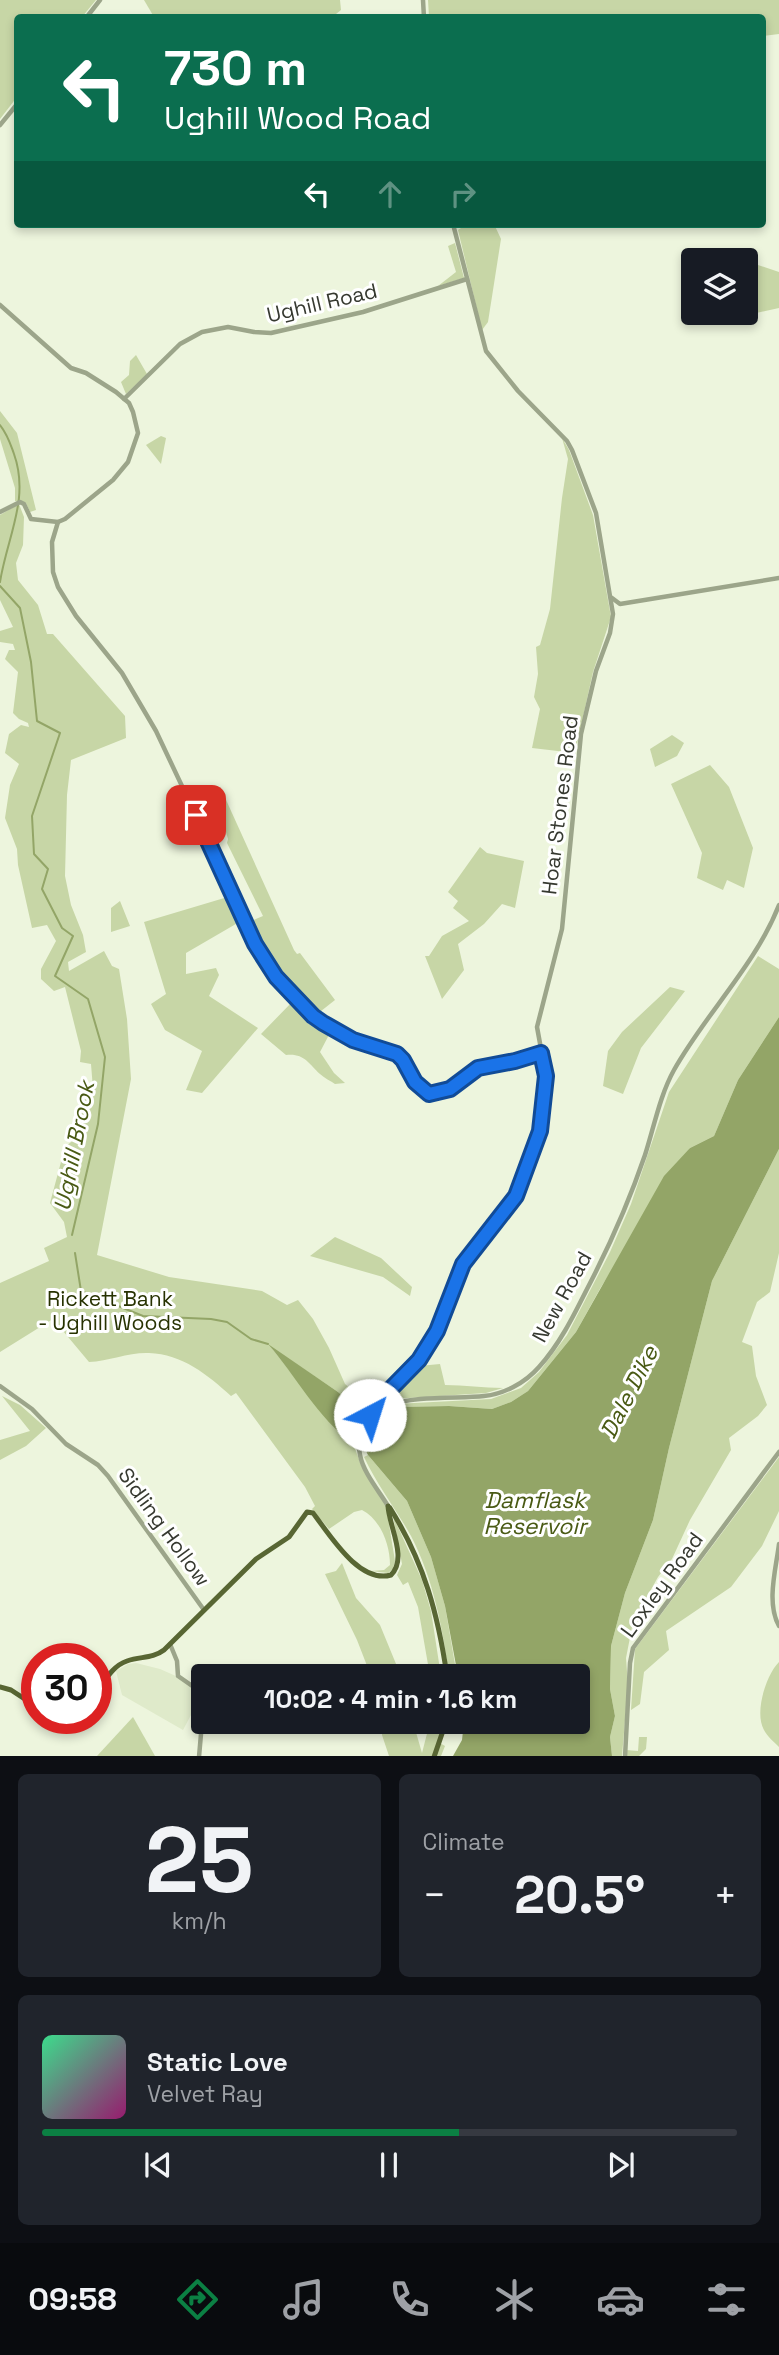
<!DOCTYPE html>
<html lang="en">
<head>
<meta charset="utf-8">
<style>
  :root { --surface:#171b24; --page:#20242c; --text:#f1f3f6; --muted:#9ea1a6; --line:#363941; --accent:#0b8043 }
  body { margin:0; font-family:"Space Grotesk",sans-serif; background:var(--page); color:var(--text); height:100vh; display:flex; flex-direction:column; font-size:26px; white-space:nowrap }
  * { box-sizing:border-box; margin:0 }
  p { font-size:23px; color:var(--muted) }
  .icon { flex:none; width:38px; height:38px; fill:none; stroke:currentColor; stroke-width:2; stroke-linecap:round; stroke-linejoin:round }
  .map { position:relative; height:1756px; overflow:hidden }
  .drawer { display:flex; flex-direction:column; gap:18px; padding:18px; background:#0d0f14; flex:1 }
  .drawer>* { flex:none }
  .guide { position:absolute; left:14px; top:14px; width:752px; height:214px; border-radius:7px; box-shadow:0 4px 10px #0003; background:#0b6e4f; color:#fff; overflow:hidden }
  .fabs { position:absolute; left:681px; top:248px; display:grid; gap:14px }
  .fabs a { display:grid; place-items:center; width:77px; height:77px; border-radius:7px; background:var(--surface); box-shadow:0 4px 10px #0003; font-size:35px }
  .speed { position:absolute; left:21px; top:1643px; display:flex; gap:14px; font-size:35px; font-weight:700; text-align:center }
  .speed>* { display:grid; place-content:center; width:91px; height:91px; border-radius:50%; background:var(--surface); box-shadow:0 4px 10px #0003; line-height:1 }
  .speed .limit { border:10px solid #d22; background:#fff; color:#111 }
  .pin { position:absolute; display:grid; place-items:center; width:60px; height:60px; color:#fff; margin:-30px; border-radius:14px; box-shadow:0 4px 10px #0006 }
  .me { position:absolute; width:77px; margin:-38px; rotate:40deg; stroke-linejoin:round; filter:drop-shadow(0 0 5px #0008) }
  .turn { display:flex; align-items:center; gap:24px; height:147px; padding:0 35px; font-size:32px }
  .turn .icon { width:91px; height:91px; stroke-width:2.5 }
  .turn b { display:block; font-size:49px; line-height:60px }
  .lanes { display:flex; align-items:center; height:66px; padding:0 35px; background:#0003; justify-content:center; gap:35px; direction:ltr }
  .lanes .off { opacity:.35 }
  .big { font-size:52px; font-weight:600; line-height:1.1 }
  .drawer .widget { flex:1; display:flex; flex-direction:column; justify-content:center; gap:10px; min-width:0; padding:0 24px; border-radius:10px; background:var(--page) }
  .drawer .dial { align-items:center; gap:0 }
  .dial b { font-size:91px; line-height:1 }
  .song { display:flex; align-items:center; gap:21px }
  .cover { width:84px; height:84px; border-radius:10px; background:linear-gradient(135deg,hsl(150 70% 55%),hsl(320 70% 35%)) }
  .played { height:7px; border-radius:4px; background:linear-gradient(90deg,var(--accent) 60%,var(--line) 60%) }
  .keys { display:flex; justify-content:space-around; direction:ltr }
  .heat { display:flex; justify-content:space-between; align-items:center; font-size:38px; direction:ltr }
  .drawer .tiles { flex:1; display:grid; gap:18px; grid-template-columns:1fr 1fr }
  .widget:last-child { grid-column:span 2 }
  .trip { position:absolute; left:191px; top:1664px; width:399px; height:70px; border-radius:7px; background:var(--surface); box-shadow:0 4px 10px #0003; font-weight:600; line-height:70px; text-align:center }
  .tab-bar { display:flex; height:112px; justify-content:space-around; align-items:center; background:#090b0e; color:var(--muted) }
  .tab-bar .icon { width:49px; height:49px }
  .tab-bar .current { color:var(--accent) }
  .tab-bar b { font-size:32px; color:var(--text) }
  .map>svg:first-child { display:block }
  .built { fill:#dfeaca }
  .green { fill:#c7d6a6 }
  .water { fill:#93a567 }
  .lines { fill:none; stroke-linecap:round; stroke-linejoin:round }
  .stream { stroke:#93a567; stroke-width:2 }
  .minor { stroke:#9ca58a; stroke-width:4.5 }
  .major { stroke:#586633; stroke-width:5 }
  .route-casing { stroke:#114b97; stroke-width:18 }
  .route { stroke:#1a73e8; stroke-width:12 }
  .labels { text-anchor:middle; stroke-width:6; stroke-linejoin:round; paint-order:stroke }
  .street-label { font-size:21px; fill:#363930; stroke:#fff }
  .park-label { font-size:21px; fill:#273201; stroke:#fff }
  .water-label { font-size:23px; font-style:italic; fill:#495a14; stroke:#fff }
</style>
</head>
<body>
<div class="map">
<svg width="779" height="1757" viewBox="0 0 779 1757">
  <rect width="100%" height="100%" fill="#edf5dd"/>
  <!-- built -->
  <path class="built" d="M136 1663 160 1669 178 1677 198 1691 202 1700 200 1717 191 1715 183 1730 122 1695 116 1671 128 1664Z"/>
  <!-- green -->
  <g class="green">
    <path d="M0 0H96L82 17 18 18 17 97 0 119Z"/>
    <path d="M144 0H340L341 10 331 18 154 17Z"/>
    <path d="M428 0H779V34L763 36V18L429 17Z"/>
    <path d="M467 224H494L501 239 488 322 482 330 458 230Z"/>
    <path d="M455 243 464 278 438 286 456 272 448 246Z"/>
    <path d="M746 261 779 272V308L721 321 722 313H746Z"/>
    <path d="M136 355 147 374 126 394 121 382 129 375 130 361Z"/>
    <path d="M0 411 17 433 36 510 30 512 26 503 15 501V488L0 439Z"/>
    <path d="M161 436 166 438 161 464 146 445Z"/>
    <path d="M562 438 569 450 593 515 611 617 593 672 575 753 532 748 540 709 534 697 538 674 536 647 540 645 550 609 562 498 568 459Z"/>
    <path d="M19 504 24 517 23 545 16 563 18 580 38 605 47 634H53L125 716 126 738 71 760 67 795 65 876 71 905 83 935 86 952 68 962 69 971 104 951 112 966 119 969 127 1019 131 1079 97 1255 169 1277 262 1291 287 1305 298 1300 313 1319 329 1348 345 1384 371 1405 364 1415 338 1392 271 1347 323 1414 353 1443 361 1465 386 1506 395 1561 393 1569 388 1573 371 1571 384 1570 390 1565C390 1545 381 1520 362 1510L354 1512 329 1529 312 1509 315 1506 305 1487 236 1393 231 1396C208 1375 182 1354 149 1353 130 1352 109 1361 89 1362L53 1319 0 1352V1283L49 1261 44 1248 67 1237 64 1222 50 1203 65 1147 77 1137 83 1102 93 1089 91 1064 80 1062 81 1051 65 987 54 991 41 979V969L56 941 47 925 32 928 18 865 17 849 5 818 10 785 19 764 5 753 9 734 21 725 29 727 28 723 19 719 13 713 18 672 5 659 9 650H15L13 644 0 642V631L13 627 0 600V515Z"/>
    <path d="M672 735 684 743 677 756 655 767 650 749Z"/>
    <path d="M710 765 729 787 753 848 744 888 727 880 723 890 697 878 702 853 671 784Z"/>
    <path d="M222 791 294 950 297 954 300 953 335 1000 316 1015 273 968 249 922 263 916 227 843 228 839 217 801Z"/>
    <path d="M480 847 487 853 524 861 515 908 502 904 484 924 458 944 464 970 442 999 425 956H429L442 936 469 921 453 908 458 901 448 892Z"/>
    <path d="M231 896 241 921 186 953V974L216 968 219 975 209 996 258 1028 202 1093 186 1090 202 1051 165 1030 151 1004 166 994 144 922Z"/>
    <path d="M120 901 130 926 111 932V908Z"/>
    <path d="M758 956 779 969V1017L738 1080 714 1136 690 1148 601 1287 576 1332 528 1391 511 1402 492 1409 449 1406 400 1407 381 1416 383 1410 395 1404 491 1399 521 1388 539 1372 567 1335 610 1252 631 1204 669 1092Z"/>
    <path d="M670 987 685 991 641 1048 623 1094 603 1086 608 1051 622 1032Z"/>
    <path d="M294 1000 312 1018 331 1031 320 1052 334 1073 345 1083 335 1084C331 1081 324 1078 320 1074 308 1063 304 1053 286 1055L261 1034Z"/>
    <path d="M779 1149V1253L770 1292 757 1302 742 1342 752 1346 756 1376 767 1405 758 1416 729 1438 731 1450 690 1520 672 1559 658 1577 633 1622 626 1658 628 1685 622 1756H612L610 1737 615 1716 610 1689 611 1646 625 1593 653 1520 669 1448 712 1281Z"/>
    <path d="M335 1237 381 1258 412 1287 410 1296 383 1277 310 1256Z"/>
    <path d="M440 1364 445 1385C465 1385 483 1388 503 1388L486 1393 393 1399 383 1404 419 1366Z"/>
    <path d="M2 1396 20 1405 46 1428 26 1446 0 1460V1440L30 1431Z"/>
    <path d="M368 1455 407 1501 431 1557 445 1606 457 1676H449C443 1629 433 1578 411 1536 396 1509 377 1485 364 1457Z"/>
    <path d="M779 1457V1511L762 1546 731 1587 666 1631 669 1650 644 1672 640 1704 631 1710 635 1649Z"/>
    <path d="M393 1516 422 1580 431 1611 441 1676H430L418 1607 408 1582 403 1585 397 1575 402 1564Z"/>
    <path d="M342 1563 356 1598 380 1625 401 1676H371L357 1640 325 1574 336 1571Z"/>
    <path d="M779 1662V1747C774 1742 767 1736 764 1730 754 1713 766 1675 779 1662Z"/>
    <path d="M133 1717 155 1756H97Z"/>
    <path d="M382 1722H413L422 1753 430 1722H443L438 1742 445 1746 441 1756H389L382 1735Z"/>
    <path d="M639 1737H647L646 1749 639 1756 626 1757V1750L638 1751Z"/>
  </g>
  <!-- water -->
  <g class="water">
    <path d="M779 1017V1149L712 1281 669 1448 653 1520 625 1593 611 1646 610 1689 615 1716 610 1737 612 1756H453L462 1740 464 1722H578V1676H458L445 1606 431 1557 407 1501 368 1455 365 1449 369 1429 381 1416 399 1407 449 1406 492 1409 511 1402 528 1391 576 1332 664 1176 690 1148 714 1136 738 1080Z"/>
    <path d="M268 1344 338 1392 364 1415 353 1443C318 1419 296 1376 268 1344Z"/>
  </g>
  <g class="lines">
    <!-- stream -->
    <g class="stream">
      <path d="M0 425C8 435 10 443 14 454 30 499 7 537 0 582"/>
      <path d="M0 586 20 608 31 662 37 721 60 733 32 816 34 854 48 869 42 889 62 928 73 936 55 976 88 999 105 1057 98 1124 72 1235"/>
      <path d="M75 1253 81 1291 143 1316 211 1319 227 1322 251 1339 268 1344"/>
    </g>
    <!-- minor -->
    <g class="minor">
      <path d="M423 0 424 18"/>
      <path d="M86 18 100 0"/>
      <path d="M0 125 18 103"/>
      <path d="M0 305 71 368 86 373 116 392 129 403 133 412 138 433 128 462 113 480 65 519 58 522 31 519 24 504 20 502 0 512"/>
      <path d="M124 399 180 344 202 332 228 327 254 332 271 333 363 312 467 279"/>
      <path d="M58 522 52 542 53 572 58 587 76 616 122 673 156 731 265 962 288 991 313 1016 353 1040 397 1054 403 1060 415 1082 429 1094 450 1089 478 1068 515 1061 541 1053"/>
      <path d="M612 598 620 604 779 578"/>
      <path d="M0 1386 32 1409 66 1444 98 1465 108 1476 204 1610"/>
      <path d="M371 1416 374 1406 402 1381 419 1360 429 1345 453 1291 462 1264 516 1196 540 1131 546 1076 537 1027 562 929 581 734 596 671 610 633 613 614 596 513 572 450 567 441 518 391 486 351 453 224"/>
      <path d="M388 1506C379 1491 363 1472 360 1455 347 1386 445 1401 484 1396 504 1394 525 1383 539 1367 559 1345 573 1317 586 1291 609 1247 629 1202 645 1155 654 1127 660 1095 674 1070 706 1013 755 966 779 905"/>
      <path d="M779 1544C776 1569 766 1603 779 1626"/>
      <path d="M170 1644 177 1661 178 1676 198 1690 203 1696"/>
      <path d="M199 1757 203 1711"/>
      <path d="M625 1757 630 1663 633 1648 779 1452"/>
    </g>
    <!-- major -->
    <g class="major">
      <path d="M390 1508C424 1562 438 1614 447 1676"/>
      <path d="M0 1687 11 1690 37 1707"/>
      <path d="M96 1693C105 1681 112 1666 127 1661 141 1656 152 1659 164 1650L256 1559 289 1537 307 1512 313 1513C330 1535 359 1584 391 1575 408 1558 389 1527 388 1506"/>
      <path d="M434 1757 446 1722"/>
    </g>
  </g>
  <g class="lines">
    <!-- route casing -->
    <g class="route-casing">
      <path id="route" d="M196 815 255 944 276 977 313 1016 323 1023 353 1040 397 1054 403 1060 415 1082 429 1094 450 1089 478 1068 515 1061 541 1053 546 1076 540 1131 516 1196 463 1264 437 1331 419 1360 374 1406 370 1415"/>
    </g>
    <!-- route -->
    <use href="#route" class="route"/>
  </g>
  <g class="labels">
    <!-- street labels -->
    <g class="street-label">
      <text transform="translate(322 303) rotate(-13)" y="7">Ughill Road</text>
      <text transform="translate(560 805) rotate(-83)" y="7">Hoar Stones Road</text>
      <text transform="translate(562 1297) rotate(-61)" y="7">New Road</text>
      <text transform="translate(164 1527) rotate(54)" y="7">Sidling Hollow</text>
      <text transform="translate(662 1585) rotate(-54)" y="7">Loxley Road</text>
    </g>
    <!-- park labels -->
    <g class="park-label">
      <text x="110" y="1306">Rickett Bank<tspan x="110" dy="24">- Ughill Woods</tspan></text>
    </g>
    <!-- water labels -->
    <g class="water-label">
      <text transform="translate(74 1146) rotate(-79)" y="8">Ughill Brook</text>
      <text transform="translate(629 1392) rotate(-63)" y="8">Dale Dike</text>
      <text x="535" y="1508">Damflask<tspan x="535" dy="26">Reservoir</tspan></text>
    </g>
  </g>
</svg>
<div class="fabs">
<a><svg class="icon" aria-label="layers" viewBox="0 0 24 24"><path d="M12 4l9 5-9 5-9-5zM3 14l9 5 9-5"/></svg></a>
</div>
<div class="speed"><div class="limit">30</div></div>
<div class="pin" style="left:196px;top:815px;background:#d93025"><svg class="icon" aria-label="arrive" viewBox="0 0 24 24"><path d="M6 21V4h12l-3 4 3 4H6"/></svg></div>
<svg class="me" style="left:370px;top:1415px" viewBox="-20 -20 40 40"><circle r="19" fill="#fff"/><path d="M0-13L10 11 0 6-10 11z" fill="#1a73e8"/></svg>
<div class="trip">10:02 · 4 min · 1.6 km</div>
<div class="guide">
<div class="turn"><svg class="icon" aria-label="left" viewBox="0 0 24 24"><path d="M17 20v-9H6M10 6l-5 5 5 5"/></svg><div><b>730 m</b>Ughill Wood Road</div></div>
<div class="lanes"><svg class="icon" aria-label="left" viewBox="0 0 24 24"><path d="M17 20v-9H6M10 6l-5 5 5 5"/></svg><svg class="icon off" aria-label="ahead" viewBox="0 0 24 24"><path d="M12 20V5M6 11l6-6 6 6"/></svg><svg class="icon off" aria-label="right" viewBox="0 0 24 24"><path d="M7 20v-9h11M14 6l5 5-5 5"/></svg></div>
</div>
</div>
<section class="drawer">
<div class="tiles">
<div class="widget dial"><b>25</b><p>km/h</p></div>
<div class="widget"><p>Climate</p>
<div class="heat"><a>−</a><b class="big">20.5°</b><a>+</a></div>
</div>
<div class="widget">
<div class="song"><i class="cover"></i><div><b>Static Love</b><p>Velvet Ray</p></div></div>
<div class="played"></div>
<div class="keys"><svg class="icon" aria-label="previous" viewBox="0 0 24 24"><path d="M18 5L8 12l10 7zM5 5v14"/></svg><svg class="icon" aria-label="pause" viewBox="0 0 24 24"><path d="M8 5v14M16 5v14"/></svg><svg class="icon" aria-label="next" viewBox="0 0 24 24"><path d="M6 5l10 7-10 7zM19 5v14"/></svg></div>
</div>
</div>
</section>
<nav class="tab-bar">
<b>09:58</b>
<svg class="icon current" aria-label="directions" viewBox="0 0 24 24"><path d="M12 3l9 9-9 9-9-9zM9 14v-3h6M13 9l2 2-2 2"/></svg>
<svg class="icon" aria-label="music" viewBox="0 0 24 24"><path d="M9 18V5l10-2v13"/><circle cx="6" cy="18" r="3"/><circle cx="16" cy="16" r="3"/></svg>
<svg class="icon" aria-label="phone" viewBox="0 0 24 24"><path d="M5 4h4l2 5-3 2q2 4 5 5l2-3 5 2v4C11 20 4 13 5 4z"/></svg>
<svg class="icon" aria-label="climate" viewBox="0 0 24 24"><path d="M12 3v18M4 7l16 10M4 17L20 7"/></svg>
<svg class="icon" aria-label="car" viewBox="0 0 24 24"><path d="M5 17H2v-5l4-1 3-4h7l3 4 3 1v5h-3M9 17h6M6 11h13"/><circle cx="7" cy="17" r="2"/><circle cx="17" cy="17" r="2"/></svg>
<svg class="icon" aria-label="filters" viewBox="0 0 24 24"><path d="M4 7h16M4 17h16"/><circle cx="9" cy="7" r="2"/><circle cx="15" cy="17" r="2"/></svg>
</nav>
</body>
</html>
